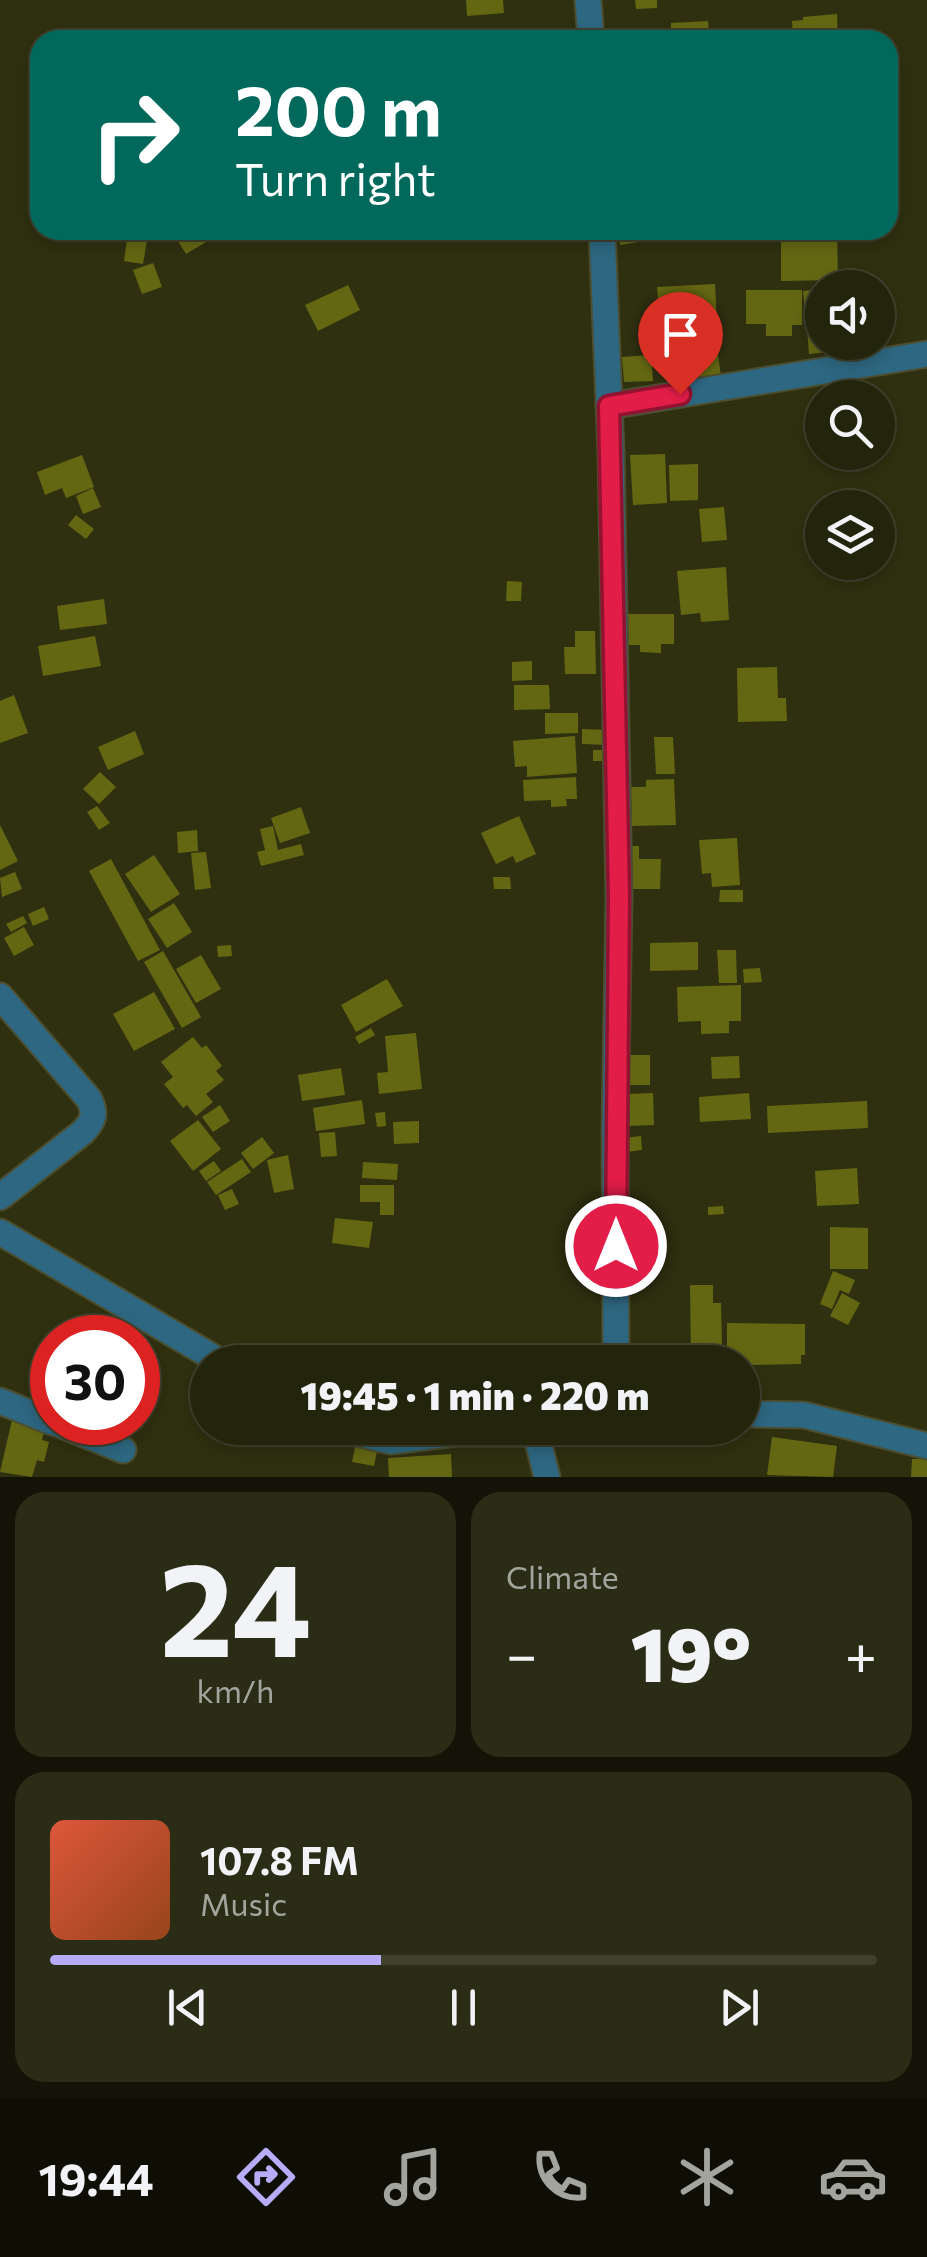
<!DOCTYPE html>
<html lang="en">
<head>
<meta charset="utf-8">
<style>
  :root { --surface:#23240c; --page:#2b2c15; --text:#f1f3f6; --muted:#a3a49d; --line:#40412d; --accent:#b8abf7 }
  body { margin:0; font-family:Commissioner,sans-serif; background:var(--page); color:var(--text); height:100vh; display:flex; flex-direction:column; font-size:38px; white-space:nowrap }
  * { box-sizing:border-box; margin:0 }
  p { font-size:32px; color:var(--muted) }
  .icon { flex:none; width:55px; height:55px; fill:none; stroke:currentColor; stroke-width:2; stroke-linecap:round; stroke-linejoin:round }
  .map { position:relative; height:1477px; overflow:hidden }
  .side { display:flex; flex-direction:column; gap:15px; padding:15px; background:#131407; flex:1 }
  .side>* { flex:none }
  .top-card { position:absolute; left:30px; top:30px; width:868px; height:210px; border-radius:30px; box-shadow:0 5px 15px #0003,0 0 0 2px var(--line); background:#00695c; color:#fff; overflow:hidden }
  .controls { position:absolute; left:805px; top:270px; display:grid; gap:20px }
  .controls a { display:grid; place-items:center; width:90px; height:90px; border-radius:50%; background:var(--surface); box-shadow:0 5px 15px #0003,0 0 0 2px var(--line); font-size:50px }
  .speed { position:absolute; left:30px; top:1315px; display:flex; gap:20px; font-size:50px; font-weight:700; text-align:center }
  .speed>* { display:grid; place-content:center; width:130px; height:130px; border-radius:50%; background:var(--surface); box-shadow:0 5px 15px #0003,0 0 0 2px var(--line); line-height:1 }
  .speed .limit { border:15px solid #d22; background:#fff; color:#111 }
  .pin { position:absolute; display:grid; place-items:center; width:85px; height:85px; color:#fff; margin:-102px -42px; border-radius:50% 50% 50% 0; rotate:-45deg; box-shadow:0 0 10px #0007 }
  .pin .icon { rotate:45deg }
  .me { position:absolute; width:110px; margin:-55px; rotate:0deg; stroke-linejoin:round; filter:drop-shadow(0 0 8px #0008) }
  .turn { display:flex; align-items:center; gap:35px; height:210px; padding:0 40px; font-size:45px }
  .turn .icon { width:130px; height:130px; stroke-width:2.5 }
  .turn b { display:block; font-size:70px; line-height:85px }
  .big { font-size:75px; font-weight:800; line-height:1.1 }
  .side .widget { flex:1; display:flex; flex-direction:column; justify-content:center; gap:15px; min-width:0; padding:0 35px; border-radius:30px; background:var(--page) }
  .side .dial { align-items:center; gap:0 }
  .dial b { font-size:130px; line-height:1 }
  .song { display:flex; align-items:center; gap:30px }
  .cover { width:120px; height:120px; border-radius:15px; background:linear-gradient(135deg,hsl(10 70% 55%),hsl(20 70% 35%)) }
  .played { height:10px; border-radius:5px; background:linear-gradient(90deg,var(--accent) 40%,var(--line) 40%) }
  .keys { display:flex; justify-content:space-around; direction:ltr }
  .heat { display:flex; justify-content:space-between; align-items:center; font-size:55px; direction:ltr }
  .side .tiles { flex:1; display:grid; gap:15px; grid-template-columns:1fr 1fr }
  .widget:last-child { grid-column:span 2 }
  .trip { position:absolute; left:190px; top:1345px; width:570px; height:100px; border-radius:50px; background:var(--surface); box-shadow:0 5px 15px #0003,0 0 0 2px var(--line); font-weight:800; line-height:100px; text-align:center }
  .tabs { display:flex; height:160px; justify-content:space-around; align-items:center; background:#0e0e05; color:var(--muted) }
  .tabs .icon { width:70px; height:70px }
  .tabs .selected { color:var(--accent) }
  .tabs b { font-size:45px; color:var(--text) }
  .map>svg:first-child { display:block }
  .building { fill:#646712 }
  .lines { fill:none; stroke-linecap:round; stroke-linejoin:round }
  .minor-casing { stroke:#4c4e30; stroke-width:29 }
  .minor { stroke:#2e6781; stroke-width:25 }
  .route-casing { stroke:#92132f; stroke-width:25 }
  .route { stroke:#e11d48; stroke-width:18 }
</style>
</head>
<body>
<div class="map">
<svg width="927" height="1477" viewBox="0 0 927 1477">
  <rect width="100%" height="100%" fill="#2f3010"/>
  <!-- building -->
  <g class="building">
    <path d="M466 0H503L504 13 467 16Z"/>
    <path d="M635 0H657V8L636 9Z"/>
    <path d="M837 14 838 40H785V35H793L792 21 803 20V17Z"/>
    <path d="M708 21 710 40H671V23Z"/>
    <path d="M171 230H226L186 254Z"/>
    <path d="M618 230H698L699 232 620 245Z"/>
    <path d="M781 230H837L838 280 781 281Z"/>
    <path d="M128 232 148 235 143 264 124 261Z"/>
    <path d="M153 263 162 287 142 294 133 270Z"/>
    <path d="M715 284 718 343 661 346 657 287Z"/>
    <path d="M348 285 360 310 318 331 305 305Z"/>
    <path d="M822 289V309L805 311 803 291Z"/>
    <path d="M746 290H802V325H792V336H766V324H746Z"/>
    <path d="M822 315V342H838L839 351 809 354 806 316Z"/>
    <path d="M651 355 653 381 624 382 622 357Z"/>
    <path d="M718 355 721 376 685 381 682 360Z"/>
    <path d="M665 454 667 503 633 505 630 455Z"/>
    <path d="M82 455 94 487 66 498 62 488 45 495 37 472Z"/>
    <path d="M698 464V500L670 501 669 465Z"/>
    <path d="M93 488 101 507 83 514 76 496Z"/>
    <path d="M724 507 727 540 702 542 699 509Z"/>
    <path d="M76 515 94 529 86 539 68 525Z"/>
    <path d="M726 567 729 620 701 622 700 613 681 615 677 571Z"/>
    <path d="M507 581 522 582 521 601H506Z"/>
    <path d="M104 599 107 624 60 630 57 606Z"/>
    <path d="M626 614H674V644H661V653L640 652V645H626Z"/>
    <path d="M575 631H595L596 674H565L564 647H575Z"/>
    <path d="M95 636 101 666 43 676 38 646Z"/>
    <path d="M532 661V680L512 681V662Z"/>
    <path d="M777 667 778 698H786L787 721 738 722 737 668Z"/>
    <path d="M514 685H549L550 709 514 710Z"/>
    <path d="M14 695 28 733 0 743V701Z"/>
    <path d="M545 713H578V733L545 734Z"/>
    <path d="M582 729 609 730V745L582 744Z"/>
    <path d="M135 731 144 754 108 770 98 747Z"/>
    <path d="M575 736 577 773 527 777V766L515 767 513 741Z"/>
    <path d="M654 737H673L675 774H656Z"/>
    <rect x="593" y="750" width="12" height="11"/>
    <path d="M100 772 116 787 99 804 83 789Z"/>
    <path d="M576 777 577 799H566L567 806 551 807V800L524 801 523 780Z"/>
    <path d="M674 779 676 825 631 826 629 787H646V780Z"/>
    <path d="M97 806 110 823 99 830 87 812Z"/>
    <path d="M301 807 310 833 280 843 271 818Z"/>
    <path d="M519 816 536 854 516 863 513 856 496 864 481 833Z"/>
    <path d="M0 825 18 861 0 870Z"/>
    <path d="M273 826 278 850 301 844 304 855 261 866 257 852 265 850 260 829Z"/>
    <path d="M197 830 198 851 178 853 177 832Z"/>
    <path d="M737 838 740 885 712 887 711 873 702 874 699 840Z"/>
    <path d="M623 846H639V859H661L660 889H622Z"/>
    <path d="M206 852 211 888 195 890 191 853Z"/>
    <path d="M154 855 180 894 151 912 125 874Z"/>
    <path d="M111 859 160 950 138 961 89 871Z"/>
    <path d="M15 872 22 889 2 897 0 878Z"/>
    <path d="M493 877H510L511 889H494Z"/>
    <path d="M720 890H743V902H719Z"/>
    <path d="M174 903 192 932 167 948 148 919Z"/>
    <path d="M44 907 49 919 33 926 28 914Z"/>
    <path d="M23 916 27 923 11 932 6 924Z"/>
    <path d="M24 927 34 945 14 956 4 938Z"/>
    <path d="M698 942V970L650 971V943Z"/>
    <path d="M231 945 232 956 218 957 217 946Z"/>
    <path d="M717 950H736L737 983H719Z"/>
    <path d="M163 951 201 1017 182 1028 144 962Z"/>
    <path d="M201 955 221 989 196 1003 176 969Z"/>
    <path d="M760 968 762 982 744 983 743 969Z"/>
    <path d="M387 979 403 1006 356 1032 341 1005Z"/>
    <path d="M741 985V1021H729V1033L701 1034V1021L678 1022 677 987Z"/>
    <path d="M154 992 175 1029 134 1051 113 1014Z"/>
    <path d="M371 1028 375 1035 359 1044 355 1037Z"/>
    <path d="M416 1033 422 1089 379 1094 377 1073 388 1072 385 1036Z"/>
    <path d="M193 1037 202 1048 206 1045 222 1066 216 1071 224 1080 206 1094 213 1102 196 1116 187 1105 183 1108 164 1084 173 1077 161 1062Z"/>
    <path d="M623 1055H650V1085H624Z"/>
    <path d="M739 1056 740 1078 712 1079 711 1057Z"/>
    <path d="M341 1068 345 1095 302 1101 298 1075Z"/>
    <path d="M653 1093 654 1125 628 1126 627 1094Z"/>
    <path d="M749 1093 751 1119 700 1122 699 1097Z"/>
    <path d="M362 1100 365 1124 316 1131 313 1108Z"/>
    <path d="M867 1101 868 1128 768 1133 767 1106Z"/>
    <path d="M220 1105 230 1121 213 1132 202 1117Z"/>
    <path d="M385 1112 386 1126 377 1127 375 1113Z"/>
    <path d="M198 1120 221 1149 193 1171 170 1141Z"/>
    <path d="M419 1121V1143L394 1144 393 1122Z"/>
    <path d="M335 1132 337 1156 321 1157 319 1133Z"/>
    <path d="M641 1136 642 1150 626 1152 624 1138Z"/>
    <path d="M262 1137 274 1153 253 1169 241 1153Z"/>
    <path d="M288 1155 294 1189 274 1193 267 1160Z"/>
    <path d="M242 1159 251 1172 216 1195 207 1182Z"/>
    <path d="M214 1161 221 1171 206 1181 199 1171Z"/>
    <path d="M363 1162 398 1164 397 1180 362 1178Z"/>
    <path d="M857 1168 859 1204 817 1206 815 1171Z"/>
    <path d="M360 1185H394V1215H380V1202H360Z"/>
    <path d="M232 1189 239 1204 225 1210 218 1195Z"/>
    <path d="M723 1206 724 1214 708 1215V1207Z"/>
    <path d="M335 1218 373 1222 369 1248 332 1243Z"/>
    <path d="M830 1227 868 1228V1269H830Z"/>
    <path d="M833 1271 855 1280 849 1294 840 1290 832 1309 820 1304Z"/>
    <path d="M690 1285H713V1303H721L722 1345H712V1360H691Z"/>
    <path d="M842 1293 860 1303 848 1325 830 1316Z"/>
    <path d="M727 1323 805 1324V1355H801V1364L742 1365V1362H730V1355H727Z"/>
    <path d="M12 1420 45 1428 42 1440 49 1442 44 1462 37 1460 32 1477 0 1472Z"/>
    <path d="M772 1437 837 1446 833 1477 767 1475Z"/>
    <path d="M356 1443 378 1446 374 1466 352 1462Z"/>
    <path d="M451 1454 452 1477H389L388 1458Z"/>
    <path d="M912 1459H927V1477H911Z"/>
  </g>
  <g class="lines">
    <!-- minor casing -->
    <g class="minor-casing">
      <g id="minor">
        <path d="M588 0 591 40"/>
        <path d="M602 230 611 452 619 897 615 1129 616 1362"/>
        <path d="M609 406 927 354"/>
        <path d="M0 996 89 1099C96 1114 94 1120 83 1132L0 1197"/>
        <path d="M0 1232 221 1362"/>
        <path d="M0 1401 52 1422"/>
        <path d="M742 1414 804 1415 927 1446"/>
        <path d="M54 1422 123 1450"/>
        <path d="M341 1428 352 1432 391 1441 456 1433H536L589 1428"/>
        <path d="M536 1433 547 1477"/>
      </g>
    </g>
    <!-- minor -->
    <use href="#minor" class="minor"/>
  </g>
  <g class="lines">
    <!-- route casing -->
    <g class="route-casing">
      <path id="route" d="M616 1246 619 896 609 406 680 394"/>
    </g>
    <!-- route -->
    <use href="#route" class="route"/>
  </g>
</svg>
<div class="controls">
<a><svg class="icon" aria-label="sound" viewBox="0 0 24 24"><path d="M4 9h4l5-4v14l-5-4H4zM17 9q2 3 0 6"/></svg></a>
<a><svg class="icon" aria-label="search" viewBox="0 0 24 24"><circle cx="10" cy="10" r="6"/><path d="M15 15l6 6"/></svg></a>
<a><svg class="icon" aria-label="layers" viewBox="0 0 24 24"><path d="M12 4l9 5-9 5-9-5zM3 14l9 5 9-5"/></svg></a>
</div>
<div class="speed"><div class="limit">30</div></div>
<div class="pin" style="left:680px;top:394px;background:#d93025"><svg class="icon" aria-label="arrive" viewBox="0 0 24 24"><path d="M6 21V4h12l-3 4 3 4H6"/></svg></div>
<svg class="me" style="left:616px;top:1246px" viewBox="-20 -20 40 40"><circle r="17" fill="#e11d48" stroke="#fff" stroke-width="3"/><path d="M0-11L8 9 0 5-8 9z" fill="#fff"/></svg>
<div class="trip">19:45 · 1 min · 220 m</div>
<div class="top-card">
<div class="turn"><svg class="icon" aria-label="right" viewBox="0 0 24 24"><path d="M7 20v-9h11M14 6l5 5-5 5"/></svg><div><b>200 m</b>Turn right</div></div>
</div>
</div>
<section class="side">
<div class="tiles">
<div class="widget dial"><b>24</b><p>km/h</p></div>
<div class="widget"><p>Climate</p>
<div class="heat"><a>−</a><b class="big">19°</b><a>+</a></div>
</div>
<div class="widget">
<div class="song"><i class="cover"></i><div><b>107.8 FM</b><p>Music</p></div></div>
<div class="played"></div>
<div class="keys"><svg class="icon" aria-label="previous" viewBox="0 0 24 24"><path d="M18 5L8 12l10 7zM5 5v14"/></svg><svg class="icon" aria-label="pause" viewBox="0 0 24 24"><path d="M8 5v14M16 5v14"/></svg><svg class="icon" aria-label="next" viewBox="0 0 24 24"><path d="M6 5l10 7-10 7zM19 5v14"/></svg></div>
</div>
</div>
</section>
<nav class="tabs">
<b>19:44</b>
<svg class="icon selected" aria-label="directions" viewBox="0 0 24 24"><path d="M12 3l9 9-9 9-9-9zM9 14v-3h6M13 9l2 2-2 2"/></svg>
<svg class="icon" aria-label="music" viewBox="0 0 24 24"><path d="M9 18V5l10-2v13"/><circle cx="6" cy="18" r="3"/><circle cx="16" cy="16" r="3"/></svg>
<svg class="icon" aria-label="phone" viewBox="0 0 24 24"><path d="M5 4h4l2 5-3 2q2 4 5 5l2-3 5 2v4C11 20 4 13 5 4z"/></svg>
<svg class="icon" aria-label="climate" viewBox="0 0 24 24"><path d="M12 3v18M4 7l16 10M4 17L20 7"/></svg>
<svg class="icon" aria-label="car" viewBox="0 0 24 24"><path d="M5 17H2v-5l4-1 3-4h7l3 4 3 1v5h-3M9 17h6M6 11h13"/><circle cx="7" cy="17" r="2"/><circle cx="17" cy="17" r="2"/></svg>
</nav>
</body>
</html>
